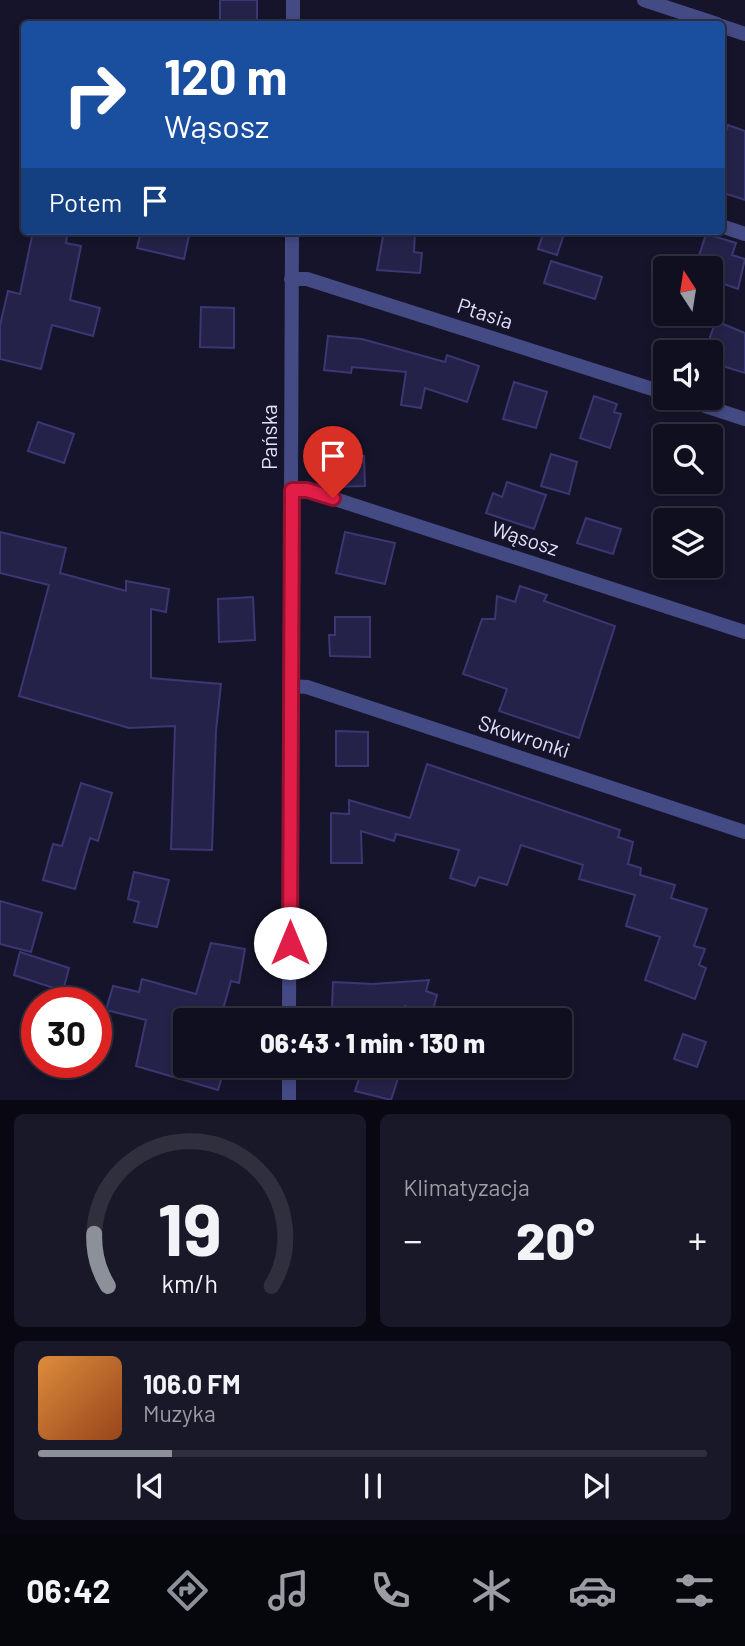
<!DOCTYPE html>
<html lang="pl">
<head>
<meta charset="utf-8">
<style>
  :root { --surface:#100f20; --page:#191829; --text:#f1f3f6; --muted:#9c9ca5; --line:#302f3e; --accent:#8c9099 }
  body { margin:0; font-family:Barlow,sans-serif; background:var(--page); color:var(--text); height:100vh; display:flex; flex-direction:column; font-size:26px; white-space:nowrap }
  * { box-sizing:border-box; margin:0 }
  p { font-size:23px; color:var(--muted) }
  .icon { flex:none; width:38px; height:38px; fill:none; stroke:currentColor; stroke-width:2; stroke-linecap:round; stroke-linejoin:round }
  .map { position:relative; height:1100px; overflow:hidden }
  .drawer { display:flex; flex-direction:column; gap:14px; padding:14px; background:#090812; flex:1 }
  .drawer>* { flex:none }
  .banner { position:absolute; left:21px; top:21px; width:704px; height:214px; border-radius:7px; box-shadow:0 4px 10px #0003,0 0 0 2px var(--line); background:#1a4fa0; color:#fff; overflow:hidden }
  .needle { width:46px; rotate:348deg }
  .buttons { position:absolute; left:653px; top:256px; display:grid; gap:14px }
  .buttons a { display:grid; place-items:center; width:70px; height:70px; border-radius:7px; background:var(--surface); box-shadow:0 4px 10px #0003,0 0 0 2px var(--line); font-size:35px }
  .speed { position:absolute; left:21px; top:987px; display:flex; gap:14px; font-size:35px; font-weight:700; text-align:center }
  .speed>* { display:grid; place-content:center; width:91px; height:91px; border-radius:50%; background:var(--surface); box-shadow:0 4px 10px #0003,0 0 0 2px var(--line); line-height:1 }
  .speed .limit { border:10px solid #d22; background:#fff; color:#111 }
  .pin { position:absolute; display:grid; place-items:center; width:60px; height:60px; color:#fff; margin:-72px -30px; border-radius:50% 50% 50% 0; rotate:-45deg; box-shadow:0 0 7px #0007 }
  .pin .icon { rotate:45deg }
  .me { position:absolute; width:77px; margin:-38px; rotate:0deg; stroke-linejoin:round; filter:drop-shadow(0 0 5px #0008) }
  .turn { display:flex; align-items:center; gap:24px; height:147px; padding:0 28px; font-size:32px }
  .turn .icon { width:91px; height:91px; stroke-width:2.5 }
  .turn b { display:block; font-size:49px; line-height:60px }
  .then { display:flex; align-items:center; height:66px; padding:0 28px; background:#0003; gap:14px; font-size:26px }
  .big { font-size:52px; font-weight:800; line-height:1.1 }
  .drawer .card { flex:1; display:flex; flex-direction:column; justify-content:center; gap:10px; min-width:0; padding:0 24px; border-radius:10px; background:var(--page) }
  .drawer .dial { align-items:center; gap:0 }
  .dial svg { height:182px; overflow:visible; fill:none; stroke:var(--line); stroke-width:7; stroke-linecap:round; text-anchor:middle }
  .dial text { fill:var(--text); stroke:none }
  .song { display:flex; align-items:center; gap:21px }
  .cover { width:84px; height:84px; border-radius:10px; background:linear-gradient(135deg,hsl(30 70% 55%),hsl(20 70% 35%)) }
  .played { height:7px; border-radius:4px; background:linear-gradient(90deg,var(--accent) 20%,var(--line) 20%) }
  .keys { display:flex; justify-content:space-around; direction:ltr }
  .heat { display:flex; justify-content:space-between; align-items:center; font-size:38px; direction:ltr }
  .drawer .tiles { flex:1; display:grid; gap:14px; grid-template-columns:1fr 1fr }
  .card:last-child { grid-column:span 2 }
  .trip { position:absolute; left:173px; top:1008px; width:399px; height:70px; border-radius:7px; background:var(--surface); box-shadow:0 4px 10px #0003,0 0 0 2px var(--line); font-weight:800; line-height:70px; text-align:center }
  .dock { display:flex; height:112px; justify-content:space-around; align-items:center; background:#06060d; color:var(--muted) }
  .dock .icon { width:49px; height:49px }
  .dock .active { color:var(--accent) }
  .dock b { font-size:32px; color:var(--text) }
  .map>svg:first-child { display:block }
  .building { fill:#252249; stroke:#3b3773; stroke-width:2 }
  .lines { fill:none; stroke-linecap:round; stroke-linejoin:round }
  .street { stroke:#444a84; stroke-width:14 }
  .route-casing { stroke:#92132f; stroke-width:18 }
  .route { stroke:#e11d48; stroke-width:12 }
  .labels { text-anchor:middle; stroke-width:7; stroke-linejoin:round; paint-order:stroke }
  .street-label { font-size:21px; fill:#e0e1fc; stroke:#15142a }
</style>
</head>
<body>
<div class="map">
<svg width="745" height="1100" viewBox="0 0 745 1100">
  <rect width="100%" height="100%" fill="#15142a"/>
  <!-- building -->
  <g class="building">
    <rect x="220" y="0" width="37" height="24"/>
    <path d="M728 125 745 131V200L721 192V148Z"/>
    <path d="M33 231H68L66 243 81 246 70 300 100 308 93 336 52 325 41 369 0 359V325L8 291 20 294Z"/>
    <path d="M141 231H190L184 259 137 248Z"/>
    <path d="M384 231H415L414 252 422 253 420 273 377 270Z"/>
    <path d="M544 231H565L557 255 538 249Z"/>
    <path d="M706 234 736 243 732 255 745 259 738 289 710 279V268H695Z"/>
    <path d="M551 261 602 277 595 299 544 283Z"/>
    <path d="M201 307 234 308V348L200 347Z"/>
    <path d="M716 321 745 333V373L710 362V337Z"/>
    <path d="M328 336 362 339 445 362 447 355 479 366 467 402 425 388 421 408 401 405 406 372 352 367 351 373 324 370Z"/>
    <path d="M514 382 547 392 536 428 503 419Z"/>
    <path d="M594 396 617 404 614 412 621 414 610 448 580 438Z"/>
    <path d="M38 422 74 434 64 463 28 451Z"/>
    <path d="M360 448V456H364L365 486 330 487 329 449Z"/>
    <path d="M551 454 577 462 569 494 541 486Z"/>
    <path d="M507 482 546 495 534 529 486 513 493 493 502 497Z"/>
    <path d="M586 518 621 529 613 554 577 543Z"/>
    <path d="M0 532 66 548 60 573 126 591V581L169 589 166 612 151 609V678L221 684 216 731 212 850 171 849 175 726 129 728 19 696 49 585 0 573Z"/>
    <path d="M345 532 395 543 385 584 336 573Z"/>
    <path d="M520 586 547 595 544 601 615 626 579 738 499 711 507 689 463 674 482 619H495L497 596 515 602Z"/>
    <path d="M253 597 255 640 219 642 218 599Z"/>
    <path d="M335 617H370V657L330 656 329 635H335Z"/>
    <path d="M336 731 368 732V766H336Z"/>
    <path d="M427 764 620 830 618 837 633 842 628 864 641 868 640 875 675 885 671 898 707 909 694 946 705 949 699 965 706 968 695 999 645 980 660 937 626 926 635 895 579 879 583 865 521 845 507 885 479 877 475 886 450 878 459 850 396 834 394 841 361 831 362 863H331V813L349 814V800L410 818Z"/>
    <path d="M81 783 112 793 98 841 90 838 75 889 43 880 53 844 62 846Z"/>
    <path d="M134 872 169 880 157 927 134 922 139 902 128 899Z"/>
    <path d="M0 901 42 913 31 952 0 944Z"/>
    <path d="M211 943 245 949 239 983 231 981 220 1020H186V1066H225L218 1090 136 1066 146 1020 106 1010 113 986 139 992 142 979 196 994Z"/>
    <path d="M20 952 69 968 63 991 14 975Z"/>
    <path d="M429 980 426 991 437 995 432 1014 405 1006V1018L358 1020V1009L332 1007 333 982 373 984Z"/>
    <path d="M683 1034 706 1042 697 1067 674 1059Z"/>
    <path d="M363 1066H402L391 1100 355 1091Z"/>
  </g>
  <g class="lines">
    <!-- street -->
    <g class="street">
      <path d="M644 0 717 24"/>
      <path d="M293 24V0"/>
      <path d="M721 26 745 34"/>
      <path d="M721 226 745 234"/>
      <path d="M291 279H307L665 393"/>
      <path d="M678 397 745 419"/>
      <path d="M292 490H307L745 632"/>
      <path d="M290 686 307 687 745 832"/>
      <path d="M289 1020 292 231"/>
      <path d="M289 1100V1066"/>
    </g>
  </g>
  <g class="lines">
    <!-- route casing -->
    <g class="route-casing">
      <path id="route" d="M290 943 292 490H307L333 498"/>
    </g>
    <!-- route -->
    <use href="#route" class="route"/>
  </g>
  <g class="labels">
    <!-- street labels -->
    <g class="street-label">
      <text transform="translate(485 314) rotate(18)" y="7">Ptasia</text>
      <text transform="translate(270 437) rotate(-90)" y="7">Pańska</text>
      <text transform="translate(525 539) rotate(18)" y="7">Wąsosz</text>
      <text transform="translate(524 737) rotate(18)" y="7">Skowronki</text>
    </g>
  </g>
</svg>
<div class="buttons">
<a><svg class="needle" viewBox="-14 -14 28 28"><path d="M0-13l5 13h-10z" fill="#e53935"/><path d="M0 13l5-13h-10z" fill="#9c9ca5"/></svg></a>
<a><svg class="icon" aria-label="sound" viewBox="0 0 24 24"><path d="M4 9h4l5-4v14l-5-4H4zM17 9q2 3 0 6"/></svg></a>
<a><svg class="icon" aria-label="search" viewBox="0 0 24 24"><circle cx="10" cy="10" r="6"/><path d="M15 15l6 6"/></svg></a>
<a><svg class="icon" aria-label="layers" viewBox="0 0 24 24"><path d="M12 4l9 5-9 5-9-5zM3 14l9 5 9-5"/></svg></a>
</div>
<div class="speed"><div class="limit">30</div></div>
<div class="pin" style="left:333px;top:498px;background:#d93025"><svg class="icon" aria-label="arrive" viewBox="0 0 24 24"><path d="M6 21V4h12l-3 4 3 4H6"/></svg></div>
<svg class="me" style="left:290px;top:943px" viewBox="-20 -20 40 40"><circle r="19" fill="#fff"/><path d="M0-13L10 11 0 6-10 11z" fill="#e11d48"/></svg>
<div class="trip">06:43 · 1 min · 130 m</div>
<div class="banner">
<div class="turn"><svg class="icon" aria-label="right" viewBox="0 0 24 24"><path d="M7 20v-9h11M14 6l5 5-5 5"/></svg><div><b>120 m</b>Wąsosz</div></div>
<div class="then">Potem<svg class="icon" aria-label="arrive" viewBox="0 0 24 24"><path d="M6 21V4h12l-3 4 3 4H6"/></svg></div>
</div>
</div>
<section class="drawer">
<div class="tiles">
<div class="card dial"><svg viewBox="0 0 100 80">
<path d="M14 69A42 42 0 1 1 86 69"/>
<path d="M14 69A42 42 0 0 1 8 46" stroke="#8c9099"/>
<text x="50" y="56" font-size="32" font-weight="700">19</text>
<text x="50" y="72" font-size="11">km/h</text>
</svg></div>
<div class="card"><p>Klimatyzacja</p>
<div class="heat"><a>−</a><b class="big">20°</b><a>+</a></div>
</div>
<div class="card">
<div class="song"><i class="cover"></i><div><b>106.0 FM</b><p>Muzyka</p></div></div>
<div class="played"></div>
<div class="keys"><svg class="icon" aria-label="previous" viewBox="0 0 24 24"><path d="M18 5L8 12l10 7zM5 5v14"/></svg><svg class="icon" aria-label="pause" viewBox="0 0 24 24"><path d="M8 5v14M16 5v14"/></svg><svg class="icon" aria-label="next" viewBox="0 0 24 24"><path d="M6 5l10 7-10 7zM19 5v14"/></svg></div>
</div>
</div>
</section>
<nav class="dock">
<b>06:42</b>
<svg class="icon active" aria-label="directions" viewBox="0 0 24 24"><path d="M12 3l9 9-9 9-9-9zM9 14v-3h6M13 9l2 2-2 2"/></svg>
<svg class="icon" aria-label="music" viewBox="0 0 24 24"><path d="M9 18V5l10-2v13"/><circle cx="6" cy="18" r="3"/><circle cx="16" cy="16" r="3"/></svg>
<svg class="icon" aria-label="phone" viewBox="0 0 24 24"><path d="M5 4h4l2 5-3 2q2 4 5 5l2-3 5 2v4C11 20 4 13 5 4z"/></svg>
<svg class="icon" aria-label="climate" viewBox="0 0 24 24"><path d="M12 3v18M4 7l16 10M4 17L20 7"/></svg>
<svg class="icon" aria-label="car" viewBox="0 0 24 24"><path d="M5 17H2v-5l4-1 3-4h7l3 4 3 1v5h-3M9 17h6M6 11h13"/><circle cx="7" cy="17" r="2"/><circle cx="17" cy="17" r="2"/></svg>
<svg class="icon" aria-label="filters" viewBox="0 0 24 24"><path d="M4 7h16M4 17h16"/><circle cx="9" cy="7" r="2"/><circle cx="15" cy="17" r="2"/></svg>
</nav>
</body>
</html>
